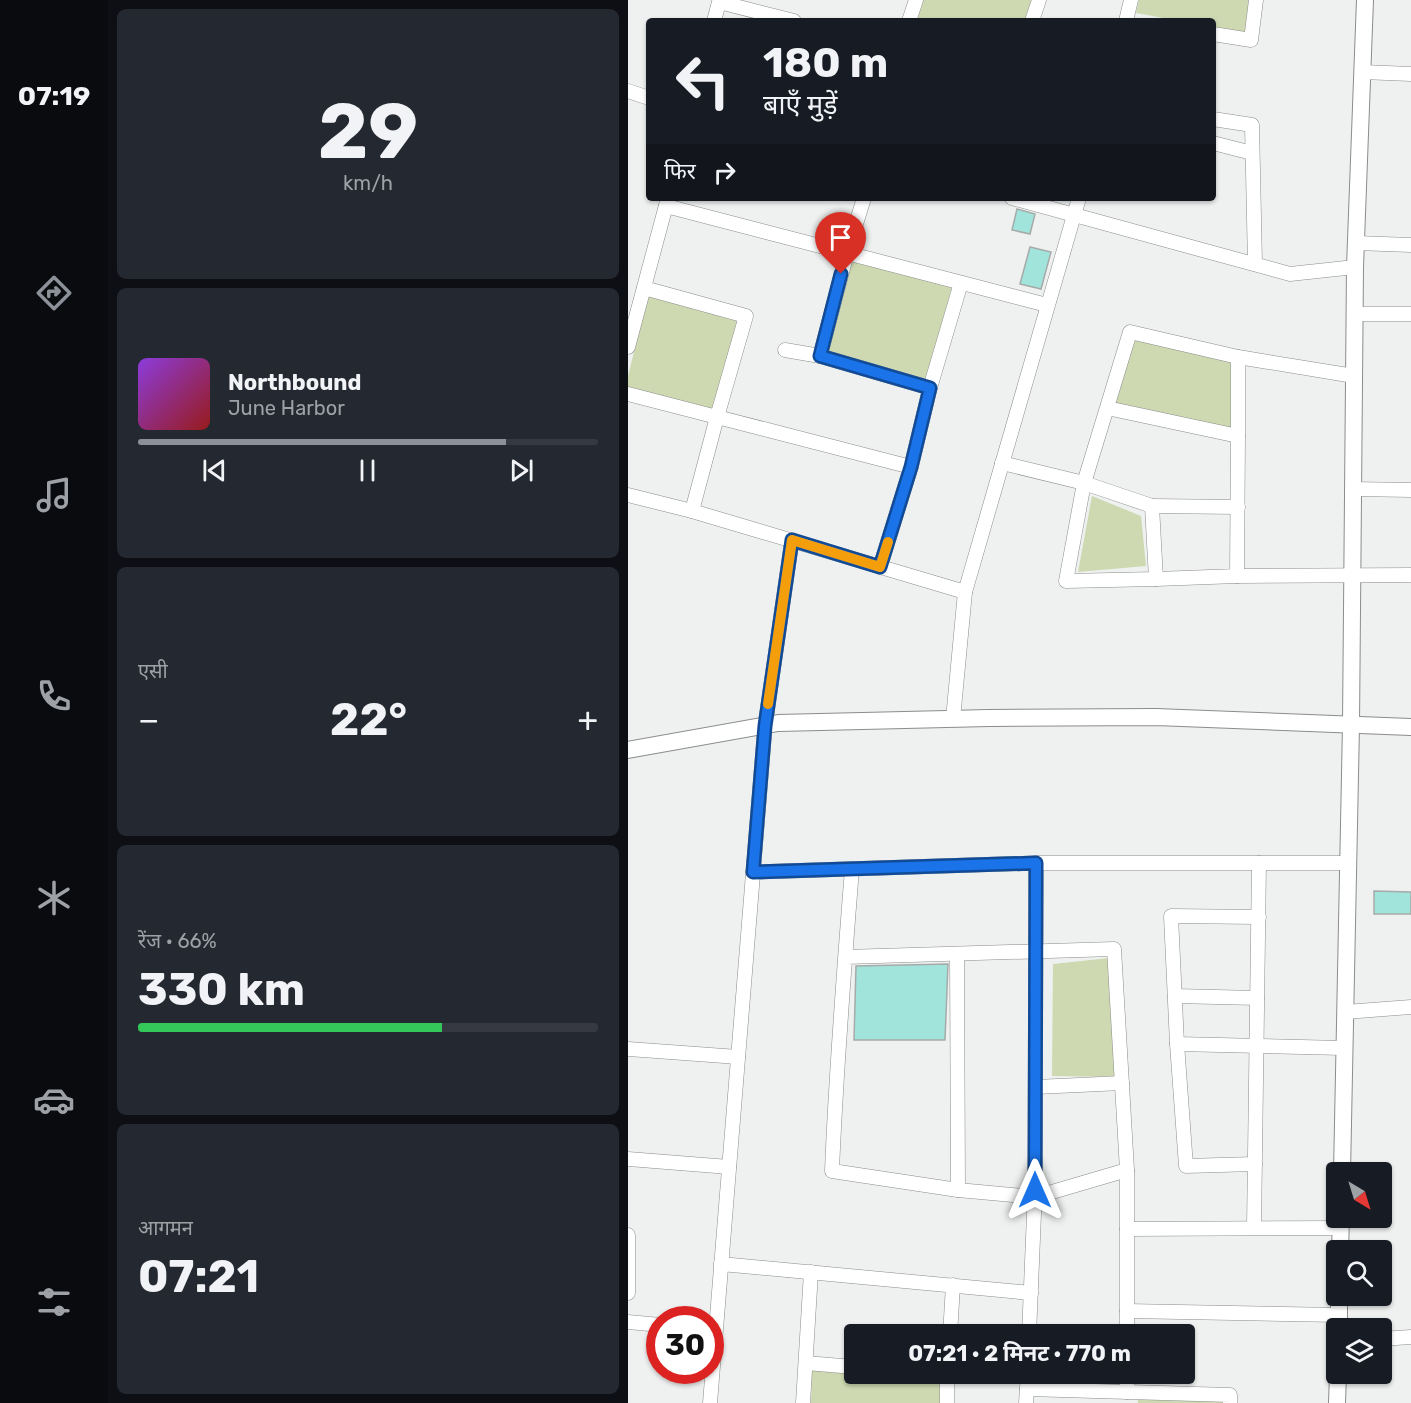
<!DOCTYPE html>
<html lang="hi">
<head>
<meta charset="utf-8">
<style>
  :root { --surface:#171b24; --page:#242831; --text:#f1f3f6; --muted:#9ea1a6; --line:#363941; --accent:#8c9099 }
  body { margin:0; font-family:Rubik,"Noto Sans Devanagari",sans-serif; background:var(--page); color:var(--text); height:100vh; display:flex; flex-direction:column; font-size:22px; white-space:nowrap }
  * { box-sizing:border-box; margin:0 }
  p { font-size:20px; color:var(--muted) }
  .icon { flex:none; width:33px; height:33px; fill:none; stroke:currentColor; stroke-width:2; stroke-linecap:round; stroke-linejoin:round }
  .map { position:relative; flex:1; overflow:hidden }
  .drawer { display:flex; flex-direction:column; gap:9px; padding:9px; background:#0d0f14; width:520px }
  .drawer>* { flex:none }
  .hud { position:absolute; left:18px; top:18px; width:570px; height:183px; border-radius:6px; box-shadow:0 2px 4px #0004; background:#171b24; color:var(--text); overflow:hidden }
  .needle { width:39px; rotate:142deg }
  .fabs { position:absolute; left:698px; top:1162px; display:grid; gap:12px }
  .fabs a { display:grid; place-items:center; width:66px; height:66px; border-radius:6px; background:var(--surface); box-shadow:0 2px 4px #0004; font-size:30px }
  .speed { position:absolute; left:18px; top:1306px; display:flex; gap:12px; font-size:30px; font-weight:700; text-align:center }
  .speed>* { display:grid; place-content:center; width:78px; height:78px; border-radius:50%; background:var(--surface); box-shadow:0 2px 4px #0004; line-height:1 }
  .speed .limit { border:9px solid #d22; background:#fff; color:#111 }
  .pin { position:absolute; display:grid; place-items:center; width:51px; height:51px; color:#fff; margin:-62px -26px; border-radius:50% 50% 50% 0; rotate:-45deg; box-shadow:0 0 6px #0007 }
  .pin .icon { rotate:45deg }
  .me { position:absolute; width:66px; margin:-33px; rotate:0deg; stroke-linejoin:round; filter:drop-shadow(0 0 4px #0008) }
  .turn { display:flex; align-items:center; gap:21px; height:126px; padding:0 18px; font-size:27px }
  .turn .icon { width:78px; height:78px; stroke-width:2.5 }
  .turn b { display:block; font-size:42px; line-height:51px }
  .then { display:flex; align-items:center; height:57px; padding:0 18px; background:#0003; gap:12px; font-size:22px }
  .big { font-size:45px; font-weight:700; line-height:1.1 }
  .drawer .widget { flex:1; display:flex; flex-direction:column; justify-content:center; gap:9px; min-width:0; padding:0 21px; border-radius:9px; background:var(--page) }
  .drawer .dial { align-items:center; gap:0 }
  .dial b { font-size:78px; line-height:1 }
  .song { display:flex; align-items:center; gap:18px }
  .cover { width:72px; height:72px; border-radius:9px; background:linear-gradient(135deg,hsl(270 70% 55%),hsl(0 70% 35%)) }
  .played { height:6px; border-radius:3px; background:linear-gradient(90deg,var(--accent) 80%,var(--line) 80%) }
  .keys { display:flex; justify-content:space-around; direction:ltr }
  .heat { display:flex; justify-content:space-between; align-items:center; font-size:33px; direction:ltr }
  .charge { height:9px; border-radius:4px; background:linear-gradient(90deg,#34c759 66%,var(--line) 0) }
  .trip { position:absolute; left:216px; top:1324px; width:351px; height:60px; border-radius:6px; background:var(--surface); box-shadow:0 2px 4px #0004; font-weight:700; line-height:60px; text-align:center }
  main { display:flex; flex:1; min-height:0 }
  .menu { display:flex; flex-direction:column; width:108px; justify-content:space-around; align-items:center; background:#090b0e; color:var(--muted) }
  .menu .icon { width:42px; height:42px }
  .menu .on { color:var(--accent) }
  .menu b { font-size:27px; color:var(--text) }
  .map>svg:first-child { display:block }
  .green { fill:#ced9b2 }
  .building { fill:#a1e4db; stroke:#a6aaa9; stroke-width:1.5 }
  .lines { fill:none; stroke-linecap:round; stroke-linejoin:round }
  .minor-casing { stroke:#8a8d8b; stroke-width:15 }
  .tertiary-casing { stroke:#8a8d8b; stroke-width:18 }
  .minor { stroke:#fff; stroke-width:14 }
  .tertiary { stroke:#fff; stroke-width:16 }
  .route-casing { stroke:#114b97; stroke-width:15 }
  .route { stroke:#1a73e8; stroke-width:10 }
  .slow { stroke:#f59e0b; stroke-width:10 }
</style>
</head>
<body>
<main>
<nav class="menu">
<b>07:19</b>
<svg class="icon on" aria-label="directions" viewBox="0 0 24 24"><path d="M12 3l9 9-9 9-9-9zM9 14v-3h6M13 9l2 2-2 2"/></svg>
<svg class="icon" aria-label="music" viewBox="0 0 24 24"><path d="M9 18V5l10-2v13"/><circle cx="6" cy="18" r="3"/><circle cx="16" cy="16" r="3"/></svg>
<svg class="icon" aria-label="phone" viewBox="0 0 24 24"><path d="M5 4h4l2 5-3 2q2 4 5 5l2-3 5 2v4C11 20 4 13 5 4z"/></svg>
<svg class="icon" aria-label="climate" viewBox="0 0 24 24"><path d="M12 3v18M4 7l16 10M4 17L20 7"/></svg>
<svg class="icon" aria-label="car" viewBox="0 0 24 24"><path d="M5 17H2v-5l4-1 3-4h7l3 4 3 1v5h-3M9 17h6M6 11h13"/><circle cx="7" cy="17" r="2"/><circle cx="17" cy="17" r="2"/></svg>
<svg class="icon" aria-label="filters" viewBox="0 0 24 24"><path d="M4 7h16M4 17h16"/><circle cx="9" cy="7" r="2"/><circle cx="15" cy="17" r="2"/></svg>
</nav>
<section class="drawer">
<div class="widget dial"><b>29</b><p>km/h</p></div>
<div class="widget">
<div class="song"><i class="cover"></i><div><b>Northbound</b><p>June Harbor</p></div></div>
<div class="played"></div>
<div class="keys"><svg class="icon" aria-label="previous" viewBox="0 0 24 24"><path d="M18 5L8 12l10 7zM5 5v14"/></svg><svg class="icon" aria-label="pause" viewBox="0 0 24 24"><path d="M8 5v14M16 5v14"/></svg><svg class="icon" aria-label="next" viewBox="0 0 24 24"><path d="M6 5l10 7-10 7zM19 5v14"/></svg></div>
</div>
<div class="widget"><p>एसी</p>
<div class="heat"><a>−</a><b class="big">22°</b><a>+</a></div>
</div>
<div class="widget"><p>रेंज · 66%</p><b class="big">330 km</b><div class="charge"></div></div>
<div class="widget"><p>आगमन</p><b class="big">07:21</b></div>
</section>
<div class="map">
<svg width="783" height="1403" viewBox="0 0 783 1403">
  <rect width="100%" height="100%" fill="#eef1ef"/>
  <!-- green -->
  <g class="green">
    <path d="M294 0H404L397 21H287Z"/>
    <path d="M511 0H622L617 33 585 27V21H552L508 13Z"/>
    <path d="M222 258 324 287 298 380 200 353Z"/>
    <path d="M20 295 111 322 85 410 0 388V376Z"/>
    <path d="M507 337 606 361 605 429 485 404Z"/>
    <path d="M464 496 513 516 518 566 450 572Z"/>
    <path d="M481 958 489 1077 424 1076 425 964Z"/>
    <path d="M184 1369 313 1381V1403H183Z"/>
    <path d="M509 1396 598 1400V1403H510Z"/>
  </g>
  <!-- building -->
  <g class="building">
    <path d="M389 209 407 214 402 234 384 230Z"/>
    <path d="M402 247 423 252 413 289 392 284Z"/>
    <path d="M746 891 783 892V914H746Z"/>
    <path d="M320 964 317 1040H226L228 966Z"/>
  </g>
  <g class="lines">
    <!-- minor casing -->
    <g class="minor-casing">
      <g id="minor">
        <path d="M86 21 91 2 166 21"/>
        <path d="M281 21 288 0"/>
        <path d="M404 21 411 0"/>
        <path d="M498 21 503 0"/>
        <path d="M585 34 623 40 628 0"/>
        <path d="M734 72 783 74"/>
        <path d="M0 91 21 98"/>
        <path d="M585 119 624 125 627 264"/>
        <path d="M585 143 624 153"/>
        <path d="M236 198 219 253 192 356 302 388 333 283"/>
        <path d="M384 198 662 274 727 267"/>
        <path d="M38 206 419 305"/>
        <path d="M728 243 783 245"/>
        <path d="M727 314H783"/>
        <path d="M0 347 40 198"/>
        <path d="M157 350 192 356"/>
        <path d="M610 357 726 376"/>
        <path d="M0 394 89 417 118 316 16 288"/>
        <path d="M374 463 456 483 502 332 610 357V436L479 408"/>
        <path d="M456 483 524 506 528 579 438 581Z"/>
        <path d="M725 489 783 490"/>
        <path d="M0 495 64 511 337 592 451 198"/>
        <path d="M524 506 610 507"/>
        <path d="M64 511 89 417 283 467 302 388"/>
        <path d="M252 567 283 467"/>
        <path d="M609 576 783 575"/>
        <path d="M528 579 609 576 610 436"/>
        <path d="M325 719 337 592"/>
        <path d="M125 872 408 863H720"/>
        <path d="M329 955 330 1190"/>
        <path d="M217 957 486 949 499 1170 407 1197 330 1190 204 1171C208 1070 216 969 224 869"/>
        <path d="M547 996 629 998"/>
        <path d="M717 1012 783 1007"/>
        <path d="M549 1044 543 916 631 917"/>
        <path d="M0 1049 110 1057"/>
        <path d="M408 1087 494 1083"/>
        <path d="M0 1159 101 1167"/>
        <path d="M627 1164 558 1166 549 1044 715 1048"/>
        <path d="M499 1170V1311"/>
        <path d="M626 1228 631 863"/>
        <path d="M499 1229 713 1228"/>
        <path d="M0 1235V1293"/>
        <path d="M93 1264 403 1293"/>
        <path d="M0 1322 32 1325"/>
        <path d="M322 1335 325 1285"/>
        <path d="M401 1335 407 1190 408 863"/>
        <path d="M499 1335V1311L711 1315"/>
        <path d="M753 1339 783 1337"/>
        <path d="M178 1363 226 1367"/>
        <path d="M300 1374 319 1376V1403"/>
        <path d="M399 1389 602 1395V1403"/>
        <path d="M499 1392V1374"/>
        <path d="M82 1403 137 726 164 540"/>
        <path d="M175 1403 183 1272"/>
        <path d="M398 1403 400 1374"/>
      </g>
    </g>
    <!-- tertiary casing -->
    <g class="tertiary-casing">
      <g id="tertiary">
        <path d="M0 750 150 723 361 718 528 717 783 727"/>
        <path d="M714 1173 723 725 727 267 737 0"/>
        <path d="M712 1251 713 1218"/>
        <path d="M711 1329V1296"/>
        <path d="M709 1403 710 1374"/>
      </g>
    </g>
    <!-- minor -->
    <use href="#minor" class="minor"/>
    <!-- tertiary -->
    <use href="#tertiary" class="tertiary"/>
  </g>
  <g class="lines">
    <!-- route casing -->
    <g class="route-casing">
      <path id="route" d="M213 274 192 356 302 388 283 467 252 567 164 540 137 726 125 872 408 863 407 1190"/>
    </g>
    <!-- route -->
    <use href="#route" class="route"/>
    <!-- slow -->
    <path class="slow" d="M140 704 164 540 252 567 260 542"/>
  </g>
</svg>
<div class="fabs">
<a><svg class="needle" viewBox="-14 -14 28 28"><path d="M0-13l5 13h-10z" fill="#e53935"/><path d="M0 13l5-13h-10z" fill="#9ea1a6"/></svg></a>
<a><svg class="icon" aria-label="search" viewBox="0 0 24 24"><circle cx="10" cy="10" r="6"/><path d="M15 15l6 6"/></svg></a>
<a><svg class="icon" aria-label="layers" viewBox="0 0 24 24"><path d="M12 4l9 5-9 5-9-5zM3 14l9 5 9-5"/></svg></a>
</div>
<div class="speed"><div class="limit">30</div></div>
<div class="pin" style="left:213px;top:274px;background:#d93025"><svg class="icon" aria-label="arrive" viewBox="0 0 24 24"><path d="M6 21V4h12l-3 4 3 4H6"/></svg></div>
<svg class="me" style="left:407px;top:1190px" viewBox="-20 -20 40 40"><path d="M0-17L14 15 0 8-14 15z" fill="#1a73e8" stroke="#fff" stroke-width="4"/></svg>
<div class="trip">07:21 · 2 मिनट · 770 m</div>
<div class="hud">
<div class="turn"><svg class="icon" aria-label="left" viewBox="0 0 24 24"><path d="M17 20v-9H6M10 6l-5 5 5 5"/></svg><div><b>180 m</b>बाएँ मुड़ें</div></div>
<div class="then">फिर<svg class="icon" aria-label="right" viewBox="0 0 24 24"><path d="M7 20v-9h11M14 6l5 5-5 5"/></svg></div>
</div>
</div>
</main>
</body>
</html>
